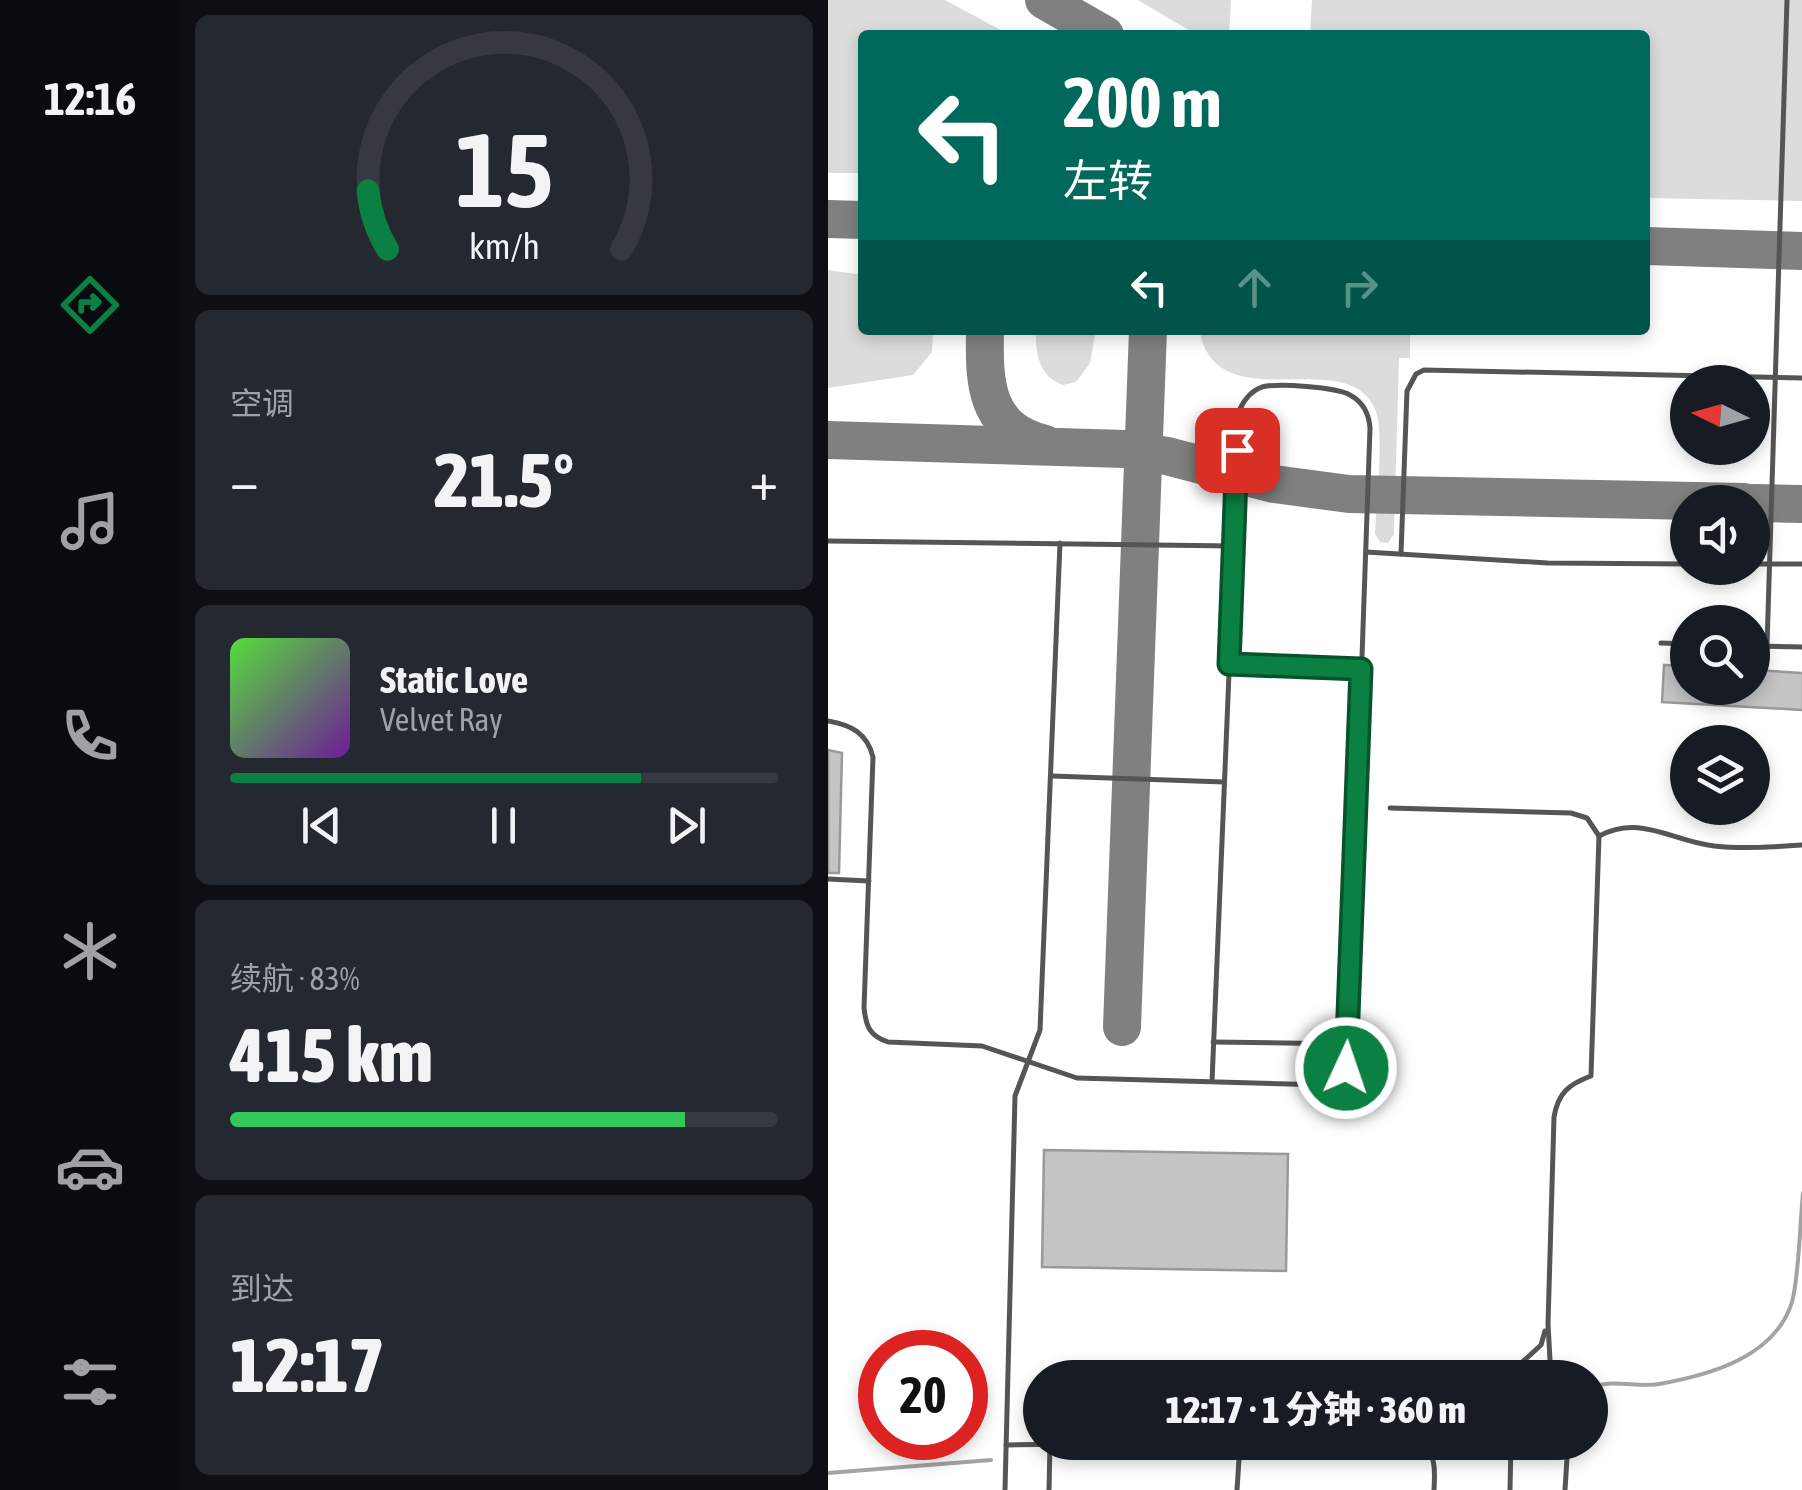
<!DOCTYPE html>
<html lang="zh">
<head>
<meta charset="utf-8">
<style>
  :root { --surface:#171b24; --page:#242831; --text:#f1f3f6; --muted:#9ea1a6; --line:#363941; --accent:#0b8043 }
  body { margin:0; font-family:"Asap Condensed","Noto Sans SC",sans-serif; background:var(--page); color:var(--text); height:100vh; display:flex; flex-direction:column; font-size:38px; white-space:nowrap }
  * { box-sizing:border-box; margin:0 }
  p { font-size:32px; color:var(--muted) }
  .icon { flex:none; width:55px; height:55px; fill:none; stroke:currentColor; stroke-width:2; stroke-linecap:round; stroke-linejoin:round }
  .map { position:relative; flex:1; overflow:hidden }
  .details { display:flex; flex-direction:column; gap:15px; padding:15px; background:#0d0f14; width:648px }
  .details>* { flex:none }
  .top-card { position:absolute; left:30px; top:30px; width:792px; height:305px; border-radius:10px; box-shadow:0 5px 15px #0003; background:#00695c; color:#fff; overflow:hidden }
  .needle { width:65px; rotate:275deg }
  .buttons { position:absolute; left:842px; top:365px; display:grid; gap:20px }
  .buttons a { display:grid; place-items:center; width:100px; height:100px; border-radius:50%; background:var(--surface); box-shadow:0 5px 15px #0003; font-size:50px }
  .speed { position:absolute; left:30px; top:1330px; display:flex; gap:20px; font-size:50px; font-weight:700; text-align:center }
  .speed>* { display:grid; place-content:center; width:130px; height:130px; border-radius:50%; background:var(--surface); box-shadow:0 5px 15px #0003; line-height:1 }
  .speed .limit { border:15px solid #d22; background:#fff; color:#111 }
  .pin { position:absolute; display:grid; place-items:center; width:85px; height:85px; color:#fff; margin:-42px; border-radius:20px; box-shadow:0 5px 15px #0006 }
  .me { position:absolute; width:110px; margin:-55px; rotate:3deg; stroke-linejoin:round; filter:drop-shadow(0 0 8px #0008) }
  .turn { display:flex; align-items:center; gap:35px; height:210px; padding:0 40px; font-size:45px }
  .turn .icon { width:130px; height:130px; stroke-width:2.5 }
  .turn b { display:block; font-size:70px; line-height:85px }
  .lanes { display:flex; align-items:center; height:95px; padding:0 40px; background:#0003; justify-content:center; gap:50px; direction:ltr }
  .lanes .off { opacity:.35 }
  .big { font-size:75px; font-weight:800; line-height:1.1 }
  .details .card { flex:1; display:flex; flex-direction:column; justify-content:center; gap:15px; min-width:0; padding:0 35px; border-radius:15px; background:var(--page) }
  .details .dial { align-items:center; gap:0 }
  .dial svg { height:260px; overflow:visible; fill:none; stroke:var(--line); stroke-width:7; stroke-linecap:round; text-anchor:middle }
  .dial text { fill:var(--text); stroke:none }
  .song { display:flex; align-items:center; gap:30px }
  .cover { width:120px; height:120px; border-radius:15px; background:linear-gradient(135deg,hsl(110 70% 55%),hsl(280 70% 35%)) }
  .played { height:10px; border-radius:5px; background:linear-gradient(90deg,var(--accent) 75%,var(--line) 75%) }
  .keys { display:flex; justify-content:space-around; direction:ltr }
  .heat { display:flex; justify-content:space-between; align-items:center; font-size:55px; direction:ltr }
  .charge { height:15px; border-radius:8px; background:linear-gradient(90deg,#34c759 83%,var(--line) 0) }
  .trip { position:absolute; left:195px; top:1360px; width:585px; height:100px; border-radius:50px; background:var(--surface); box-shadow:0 5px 15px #0003; font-weight:800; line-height:100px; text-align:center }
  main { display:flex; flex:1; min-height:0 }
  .dock { display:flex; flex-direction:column; width:180px; justify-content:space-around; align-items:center; background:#090b0e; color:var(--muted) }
  .dock .icon { width:70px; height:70px }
  .dock .active { color:var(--accent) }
  .dock b { font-size:45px; color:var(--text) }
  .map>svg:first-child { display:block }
  .green { fill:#dcdcdc }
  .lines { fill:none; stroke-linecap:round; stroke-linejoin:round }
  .stream { stroke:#a3a3a3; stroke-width:4 }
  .taxiway { stroke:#808080; stroke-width:38 }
  .building { fill:#c4c4c4; stroke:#999; stroke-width:2.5 }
  .lane { stroke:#555; stroke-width:5 }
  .route-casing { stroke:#07532c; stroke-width:25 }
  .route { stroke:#0b8043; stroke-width:18 }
</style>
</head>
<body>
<main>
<nav class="dock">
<b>12:16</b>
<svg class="icon active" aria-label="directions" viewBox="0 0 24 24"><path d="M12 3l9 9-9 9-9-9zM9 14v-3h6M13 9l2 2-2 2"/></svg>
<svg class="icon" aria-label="music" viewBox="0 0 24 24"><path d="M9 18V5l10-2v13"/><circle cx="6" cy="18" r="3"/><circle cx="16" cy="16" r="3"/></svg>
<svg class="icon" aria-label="phone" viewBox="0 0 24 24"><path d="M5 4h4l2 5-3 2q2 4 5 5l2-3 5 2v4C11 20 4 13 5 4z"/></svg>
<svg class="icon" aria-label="climate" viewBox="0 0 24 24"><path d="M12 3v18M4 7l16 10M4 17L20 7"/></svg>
<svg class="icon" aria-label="car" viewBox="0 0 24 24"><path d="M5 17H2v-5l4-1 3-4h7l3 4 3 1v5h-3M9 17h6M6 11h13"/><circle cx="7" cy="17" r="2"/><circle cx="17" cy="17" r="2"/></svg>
<svg class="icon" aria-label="filters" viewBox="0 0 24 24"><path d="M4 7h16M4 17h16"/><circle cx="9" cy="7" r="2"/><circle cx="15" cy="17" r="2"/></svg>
</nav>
<section class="details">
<div class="card dial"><svg viewBox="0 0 100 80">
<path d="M14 69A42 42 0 1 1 86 69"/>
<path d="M14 69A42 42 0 0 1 8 51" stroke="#0b8043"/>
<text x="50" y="56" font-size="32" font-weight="700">15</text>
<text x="50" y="72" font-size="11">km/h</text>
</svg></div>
<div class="card"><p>空调</p>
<div class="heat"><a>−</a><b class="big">21.5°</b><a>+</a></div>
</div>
<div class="card">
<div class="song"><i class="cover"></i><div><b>Static Love</b><p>Velvet Ray</p></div></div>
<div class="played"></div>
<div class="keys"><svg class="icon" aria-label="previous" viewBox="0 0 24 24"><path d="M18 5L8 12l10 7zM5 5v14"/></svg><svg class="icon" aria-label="pause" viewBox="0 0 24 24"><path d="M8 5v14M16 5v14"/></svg><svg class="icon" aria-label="next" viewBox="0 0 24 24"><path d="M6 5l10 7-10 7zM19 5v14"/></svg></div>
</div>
<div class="card"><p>续航 · 83%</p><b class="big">415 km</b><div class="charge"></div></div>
<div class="card"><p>到达</p><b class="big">12:17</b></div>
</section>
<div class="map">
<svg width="975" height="1490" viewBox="0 0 975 1490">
  <rect width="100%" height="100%" fill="#fff"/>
  <!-- green -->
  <g class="green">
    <path d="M0 0H117L182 35H35V173H0Z"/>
    <path d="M310 0H403L401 35H369Z"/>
    <path d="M484 0H974V201L818 198V35H482Z"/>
    <path d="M0 270 35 275V330H105L104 352 85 375 0 388Z"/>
    <path d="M208 330H268L262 363 248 382 235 385C211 377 207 353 208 330Z"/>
    <path d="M373 330H582V358H571L566 534 560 543 552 542 547 534C548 507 557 430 547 409 521 349 412 409 379 352 375 344 372 339 373 330Z"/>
  </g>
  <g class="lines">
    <!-- stream -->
    <g class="stream">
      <path d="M762 1388C787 1378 807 1388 831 1384 882 1375 947 1357 964 1302 971 1277 972 1222 975 1193"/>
      <path d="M0 1473 163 1460"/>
    </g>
    <!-- taxiway -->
    <g class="taxiway">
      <path d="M216 0 277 35"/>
      <path d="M0 219 35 220"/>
      <path d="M818 246 975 251"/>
      <path d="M157 330C156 382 156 429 217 444"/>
      <path d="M0 440 297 449 339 456 446 484 521 494 916 502"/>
      <path d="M925 503 975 504"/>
      <path d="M294 1027 320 330"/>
    </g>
  </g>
  <!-- building -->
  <g class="building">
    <path d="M836 665 860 666V688H925V670L975 673V710L834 702Z"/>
    <path d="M0 750 14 753 11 873H0Z"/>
    <path d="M216 1150 460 1154 458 1271 214 1267Z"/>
  </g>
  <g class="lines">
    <!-- lane -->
    <g class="lane">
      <path d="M0 541 406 546"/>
      <path d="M538 552 720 563 860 564"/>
      <path d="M573 554 579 391 588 374 596 370 975 378"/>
      <path d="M925 564H975"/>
      <path d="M833 643 860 644"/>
      <path d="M925 646 975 647"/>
      <path d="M939 646 959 0"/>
      <path d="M401 664 533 669"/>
      <path d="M0 721C23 725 39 733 45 757L36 1008C38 1027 42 1036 60 1042L154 1046 249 1078 497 1085C512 1081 518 1074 520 1058L542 428C541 414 535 402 522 395 508 387 450 383 434 387 423 391 417 398 412 409L384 1082"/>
      <path d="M224 776 396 782"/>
      <path d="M562 808 743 813 759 818 771 836 763 1076C741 1084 730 1093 726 1117L720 1324 723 1378"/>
      <path d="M771 836C813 814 843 841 886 846 915 849 945 847 975 845"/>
      <path d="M0 879 41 881"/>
      <path d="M385 1042 520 1044"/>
      <path d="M689 1367 713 1345 717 1331"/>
      <path d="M682 1378 689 1367C700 1362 710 1366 714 1378"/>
      <path d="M596 1442C608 1457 607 1472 606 1490"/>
      <path d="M178 1445 416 1442"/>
      <path d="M177 1490 187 1096 212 1030 232 543"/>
      <path d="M221 1490 222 1444"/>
      <path d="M409 1490 412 1444"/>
      <path d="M682 1490 683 1442"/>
      <path d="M737 1490 740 1442"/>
    </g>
  </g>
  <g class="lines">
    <!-- route casing -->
    <g class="route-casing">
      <path id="route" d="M409 450 401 664 533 669 518 1068"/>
    </g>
    <!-- route -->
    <use href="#route" class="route"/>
  </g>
</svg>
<div class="buttons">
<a><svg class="needle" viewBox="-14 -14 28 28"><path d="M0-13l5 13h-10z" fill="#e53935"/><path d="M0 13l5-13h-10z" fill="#9ea1a6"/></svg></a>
<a><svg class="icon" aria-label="sound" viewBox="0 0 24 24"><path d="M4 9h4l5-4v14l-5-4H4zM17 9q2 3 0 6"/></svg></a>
<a><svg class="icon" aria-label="search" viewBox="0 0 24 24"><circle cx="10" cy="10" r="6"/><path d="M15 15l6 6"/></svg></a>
<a><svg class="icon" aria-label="layers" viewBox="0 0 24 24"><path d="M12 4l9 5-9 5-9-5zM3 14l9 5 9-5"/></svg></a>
</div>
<div class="speed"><div class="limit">20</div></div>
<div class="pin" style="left:409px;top:450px;background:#d93025"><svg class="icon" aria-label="arrive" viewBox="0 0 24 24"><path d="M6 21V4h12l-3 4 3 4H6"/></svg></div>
<svg class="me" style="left:518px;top:1068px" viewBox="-20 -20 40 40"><circle r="17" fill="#0b8043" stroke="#fff" stroke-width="3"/><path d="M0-11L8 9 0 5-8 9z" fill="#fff"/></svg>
<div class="trip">12:17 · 1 分钟 · 360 m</div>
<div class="top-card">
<div class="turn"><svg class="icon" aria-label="left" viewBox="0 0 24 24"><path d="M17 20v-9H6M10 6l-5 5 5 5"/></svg><div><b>200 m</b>左转</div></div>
<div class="lanes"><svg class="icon" aria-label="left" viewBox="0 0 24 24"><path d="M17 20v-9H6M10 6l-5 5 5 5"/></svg><svg class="icon off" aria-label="ahead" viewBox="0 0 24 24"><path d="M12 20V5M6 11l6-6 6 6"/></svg><svg class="icon off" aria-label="right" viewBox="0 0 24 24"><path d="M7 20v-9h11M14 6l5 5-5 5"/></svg></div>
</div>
</div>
</main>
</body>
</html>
